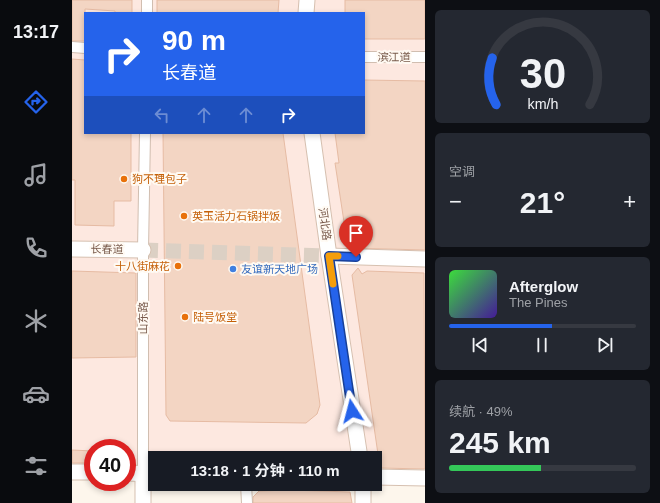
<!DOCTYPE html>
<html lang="zh">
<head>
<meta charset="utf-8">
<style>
  :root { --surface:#171b24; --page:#242831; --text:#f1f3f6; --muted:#9ea1a6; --line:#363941; --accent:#2563eb }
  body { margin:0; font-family:Helvetica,"Noto Sans SC",sans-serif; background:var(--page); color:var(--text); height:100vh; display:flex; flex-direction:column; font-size:15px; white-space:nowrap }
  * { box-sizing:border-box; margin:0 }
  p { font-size:13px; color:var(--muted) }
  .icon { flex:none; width:22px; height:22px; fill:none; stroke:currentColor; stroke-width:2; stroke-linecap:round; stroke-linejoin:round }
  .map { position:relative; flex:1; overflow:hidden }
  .drawer { display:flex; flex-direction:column; gap:10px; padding:10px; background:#0d0f14; width:235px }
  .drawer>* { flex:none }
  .top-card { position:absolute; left:12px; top:12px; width:281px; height:122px; border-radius:0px; box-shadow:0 2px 6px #0003; background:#2563eb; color:#fff; overflow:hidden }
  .speed { position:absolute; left:12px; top:439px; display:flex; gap:8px; font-size:20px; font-weight:700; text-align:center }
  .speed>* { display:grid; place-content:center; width:52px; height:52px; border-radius:50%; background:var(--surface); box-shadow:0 2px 6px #0003; line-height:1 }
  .speed .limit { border:6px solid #d22; background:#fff; color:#111 }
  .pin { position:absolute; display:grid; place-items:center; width:34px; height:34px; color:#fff; margin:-41px -17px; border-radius:50% 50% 50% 0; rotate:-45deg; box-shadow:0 0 4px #0007 }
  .pin .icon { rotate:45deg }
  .me { position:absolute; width:44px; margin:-22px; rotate:351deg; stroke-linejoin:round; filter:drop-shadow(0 0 3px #0008) }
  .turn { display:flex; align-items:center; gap:14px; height:84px; padding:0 12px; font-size:18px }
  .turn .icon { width:52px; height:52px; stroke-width:2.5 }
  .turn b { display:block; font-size:28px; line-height:34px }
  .lanes { display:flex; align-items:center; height:38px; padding:0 12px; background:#0003; justify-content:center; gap:20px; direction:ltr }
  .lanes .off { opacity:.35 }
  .big { font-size:30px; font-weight:700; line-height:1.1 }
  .drawer .card { flex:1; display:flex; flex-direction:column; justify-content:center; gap:6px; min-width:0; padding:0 14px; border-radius:6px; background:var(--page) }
  .drawer .dial { align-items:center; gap:0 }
  .dial svg { height:104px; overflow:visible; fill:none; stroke:var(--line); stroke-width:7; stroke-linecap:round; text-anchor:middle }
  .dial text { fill:var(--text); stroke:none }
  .song { display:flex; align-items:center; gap:12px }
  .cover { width:48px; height:48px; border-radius:6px; background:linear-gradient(135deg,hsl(120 70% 55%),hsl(260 70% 35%)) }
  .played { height:4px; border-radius:2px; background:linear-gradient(90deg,var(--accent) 55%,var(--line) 55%) }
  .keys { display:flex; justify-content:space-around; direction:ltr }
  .heat { display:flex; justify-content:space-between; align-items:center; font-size:22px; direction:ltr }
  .charge { height:6px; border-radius:3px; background:linear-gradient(90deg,#34c759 49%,var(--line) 0) }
  .trip { position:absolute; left:76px; top:451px; width:234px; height:40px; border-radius:0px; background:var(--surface); box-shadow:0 2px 6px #0003; font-weight:700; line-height:40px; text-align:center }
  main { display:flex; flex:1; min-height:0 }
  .tabs { display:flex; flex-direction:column; width:72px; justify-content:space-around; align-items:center; background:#090b0e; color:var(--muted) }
  .tabs .icon { width:28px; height:28px }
  .tabs .active { color:var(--accent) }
  .tabs b { font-size:18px; color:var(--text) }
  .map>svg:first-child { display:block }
  .commercial { fill:#fde8e0; fill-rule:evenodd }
  .building { fill:#f3d5c3; stroke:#e6bba3 }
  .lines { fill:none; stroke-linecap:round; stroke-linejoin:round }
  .secondary-tunnel { stroke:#dcd0c4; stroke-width:15; stroke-dasharray:15 8; stroke-linecap:butt }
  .street-casing { stroke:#d1beb0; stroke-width:12 }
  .secondary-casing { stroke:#d6c0b0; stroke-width:17 }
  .street { stroke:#fff; stroke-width:10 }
  .secondary { stroke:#fff; stroke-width:15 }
  .route-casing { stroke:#184099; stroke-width:10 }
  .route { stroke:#2563eb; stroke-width:7 }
  .slow { stroke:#f59e0b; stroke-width:7 }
  .food-dot { fill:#e8710a; stroke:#fffaf3; stroke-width:1.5 }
  .shop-dot { fill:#3f7fe0; stroke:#fffaf3; stroke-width:1.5 }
  .labels { text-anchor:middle; stroke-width:4; stroke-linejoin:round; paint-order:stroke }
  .street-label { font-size:11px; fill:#7a5c4d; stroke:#fffaf3 }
  .food-label { font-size:11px; fill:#c56008; stroke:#fffaf3; text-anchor:start }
  .shop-label { font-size:11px; fill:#366cbe; stroke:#fffaf3; text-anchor:start }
</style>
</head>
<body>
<main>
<nav class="tabs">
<b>13:17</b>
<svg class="icon active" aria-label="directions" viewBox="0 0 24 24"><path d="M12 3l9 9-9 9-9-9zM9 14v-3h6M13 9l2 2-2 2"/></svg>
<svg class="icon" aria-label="music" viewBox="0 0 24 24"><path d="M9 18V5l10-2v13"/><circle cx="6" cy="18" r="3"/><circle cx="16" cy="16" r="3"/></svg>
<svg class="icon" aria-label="phone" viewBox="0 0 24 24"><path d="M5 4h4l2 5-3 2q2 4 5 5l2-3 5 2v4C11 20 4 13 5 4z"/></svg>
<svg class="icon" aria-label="climate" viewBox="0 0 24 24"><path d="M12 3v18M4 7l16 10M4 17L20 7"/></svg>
<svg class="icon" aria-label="car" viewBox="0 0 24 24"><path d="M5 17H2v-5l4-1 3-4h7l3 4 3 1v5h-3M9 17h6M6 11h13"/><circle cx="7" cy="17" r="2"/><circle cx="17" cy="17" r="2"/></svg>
<svg class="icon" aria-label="filters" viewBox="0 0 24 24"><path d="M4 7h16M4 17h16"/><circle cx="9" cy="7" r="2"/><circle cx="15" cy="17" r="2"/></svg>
</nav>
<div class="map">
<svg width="353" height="503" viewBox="0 0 353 503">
  <rect width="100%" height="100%" fill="#fdf6ec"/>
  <!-- commercial -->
  <path class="commercial" d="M0 0H353V467L303 468V458H83V468L55 467V448H21V466H0ZM13 13H292V133H13Z"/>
  <!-- building -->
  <g class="building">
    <path d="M0 0H60V13H43V11L13 9V41H0Z"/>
    <path d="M85 0H207L206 13H85Z"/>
    <path d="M273 0H353V39H292V13H273Z"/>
    <path d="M0 59 13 60V133H59V201H42V226L3 225V180H0Z"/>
    <path d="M292 80 353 81V250L276 248 263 163H267L263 133H292Z"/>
    <path d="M91 133H211L248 405 245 414 234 423 98 421 94 415Z"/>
    <path d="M286 268 290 274 295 271 352 273 353 469 308 468 280 275Z"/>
    <path d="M0 271 64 273V357L0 358Z"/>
    <path d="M0 450 21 451V463H0Z"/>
    <path d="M218 490 278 492 280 503H181V497L187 491Z"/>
  </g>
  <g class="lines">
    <!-- secondary-tunnel -->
    <path class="secondary-tunnel" d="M71 250 257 256"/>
    <!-- street casing -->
    <g class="street-casing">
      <g id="street">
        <path d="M75 13V0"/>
        <path d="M0 47 13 48"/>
        <path d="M292 57H353"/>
        <path d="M71 474V250L73 133"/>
        <path d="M174 484 175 503"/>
      </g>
    </g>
    <!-- secondary casing -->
    <g class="secondary-casing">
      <g id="secondary">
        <path d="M234 13 235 0"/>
        <path d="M240 133 257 256 288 458"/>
        <path d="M0 249 71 250"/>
        <path d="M257 256 353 259"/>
        <path d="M0 472H21"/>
        <path d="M55 473 83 474"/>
        <path d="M71 474V503"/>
        <path d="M303 477 353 478"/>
        <path d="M291 484V503"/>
      </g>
    </g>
    <!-- street -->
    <use href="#street" class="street"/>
    <!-- secondary -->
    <use href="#secondary" class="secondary"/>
  </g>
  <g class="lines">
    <!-- route casing -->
    <g class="route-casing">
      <path id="route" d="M280 411 257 256 284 257"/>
    </g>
    <!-- route -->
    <use href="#route" class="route"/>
    <!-- slow -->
    <path class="slow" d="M261 284 257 256H266"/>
  </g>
  <!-- markers -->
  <g class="food-dot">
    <circle cx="52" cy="179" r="4"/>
    <circle cx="112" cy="216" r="4"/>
    <circle cx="106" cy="266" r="4"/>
    <circle cx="113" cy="317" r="4"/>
  </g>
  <circle class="shop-dot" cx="161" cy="269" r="4"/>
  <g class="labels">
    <!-- street labels -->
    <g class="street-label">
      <text x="322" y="61">滨江道</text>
      <text transform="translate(253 224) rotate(82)" y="4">河北路</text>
      <text transform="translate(35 249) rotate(1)" y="4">长春道</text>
      <text transform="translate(71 318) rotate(-90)" y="4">山东路</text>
    </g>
    <!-- food labels -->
    <g class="food-label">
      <text x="60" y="183">狗不理包子</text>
      <text x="120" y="220">英玉活力石锅拌饭</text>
      <text x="98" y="270" text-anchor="end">十八街麻花</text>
      <text x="121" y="321">陆号饭堂</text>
    </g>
    <!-- shop labels -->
    <g class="shop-label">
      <text x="169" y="273">友谊新天地广场</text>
    </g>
  </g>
</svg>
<div class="speed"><div class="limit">40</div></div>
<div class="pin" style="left:284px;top:257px;background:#d93025"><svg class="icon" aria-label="arrive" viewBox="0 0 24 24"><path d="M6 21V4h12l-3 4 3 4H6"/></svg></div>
<svg class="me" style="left:280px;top:411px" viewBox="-20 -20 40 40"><path d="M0-17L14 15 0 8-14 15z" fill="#2563eb" stroke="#fff" stroke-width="4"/></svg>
<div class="trip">13:18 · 1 分钟 · 110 m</div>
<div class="top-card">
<div class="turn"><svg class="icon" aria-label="right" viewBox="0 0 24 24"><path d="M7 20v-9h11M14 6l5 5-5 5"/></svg><div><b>90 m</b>长春道</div></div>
<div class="lanes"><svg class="icon off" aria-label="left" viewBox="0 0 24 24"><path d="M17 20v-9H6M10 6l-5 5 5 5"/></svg><svg class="icon off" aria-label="ahead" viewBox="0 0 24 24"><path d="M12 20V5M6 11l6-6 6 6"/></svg><svg class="icon off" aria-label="ahead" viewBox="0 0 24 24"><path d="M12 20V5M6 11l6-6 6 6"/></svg><svg class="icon" aria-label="right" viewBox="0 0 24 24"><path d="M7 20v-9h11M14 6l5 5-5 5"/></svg></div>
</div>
</div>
<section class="drawer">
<div class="card dial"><svg viewBox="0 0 100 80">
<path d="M14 69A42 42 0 1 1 86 69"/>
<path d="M14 69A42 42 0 0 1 11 33" stroke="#2563eb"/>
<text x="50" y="56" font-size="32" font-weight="700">30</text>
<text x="50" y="72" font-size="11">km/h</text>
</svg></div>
<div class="card"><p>空调</p>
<div class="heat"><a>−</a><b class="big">21°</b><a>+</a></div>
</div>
<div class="card">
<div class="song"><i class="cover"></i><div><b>Afterglow</b><p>The Pines</p></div></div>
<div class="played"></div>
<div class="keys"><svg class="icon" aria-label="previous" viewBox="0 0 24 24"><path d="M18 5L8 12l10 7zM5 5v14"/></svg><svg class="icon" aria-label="pause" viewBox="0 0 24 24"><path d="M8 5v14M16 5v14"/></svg><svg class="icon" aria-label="next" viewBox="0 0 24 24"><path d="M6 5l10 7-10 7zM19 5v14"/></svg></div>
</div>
<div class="card"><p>续航 · 49%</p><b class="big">245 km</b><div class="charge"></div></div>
</section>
</main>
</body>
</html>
